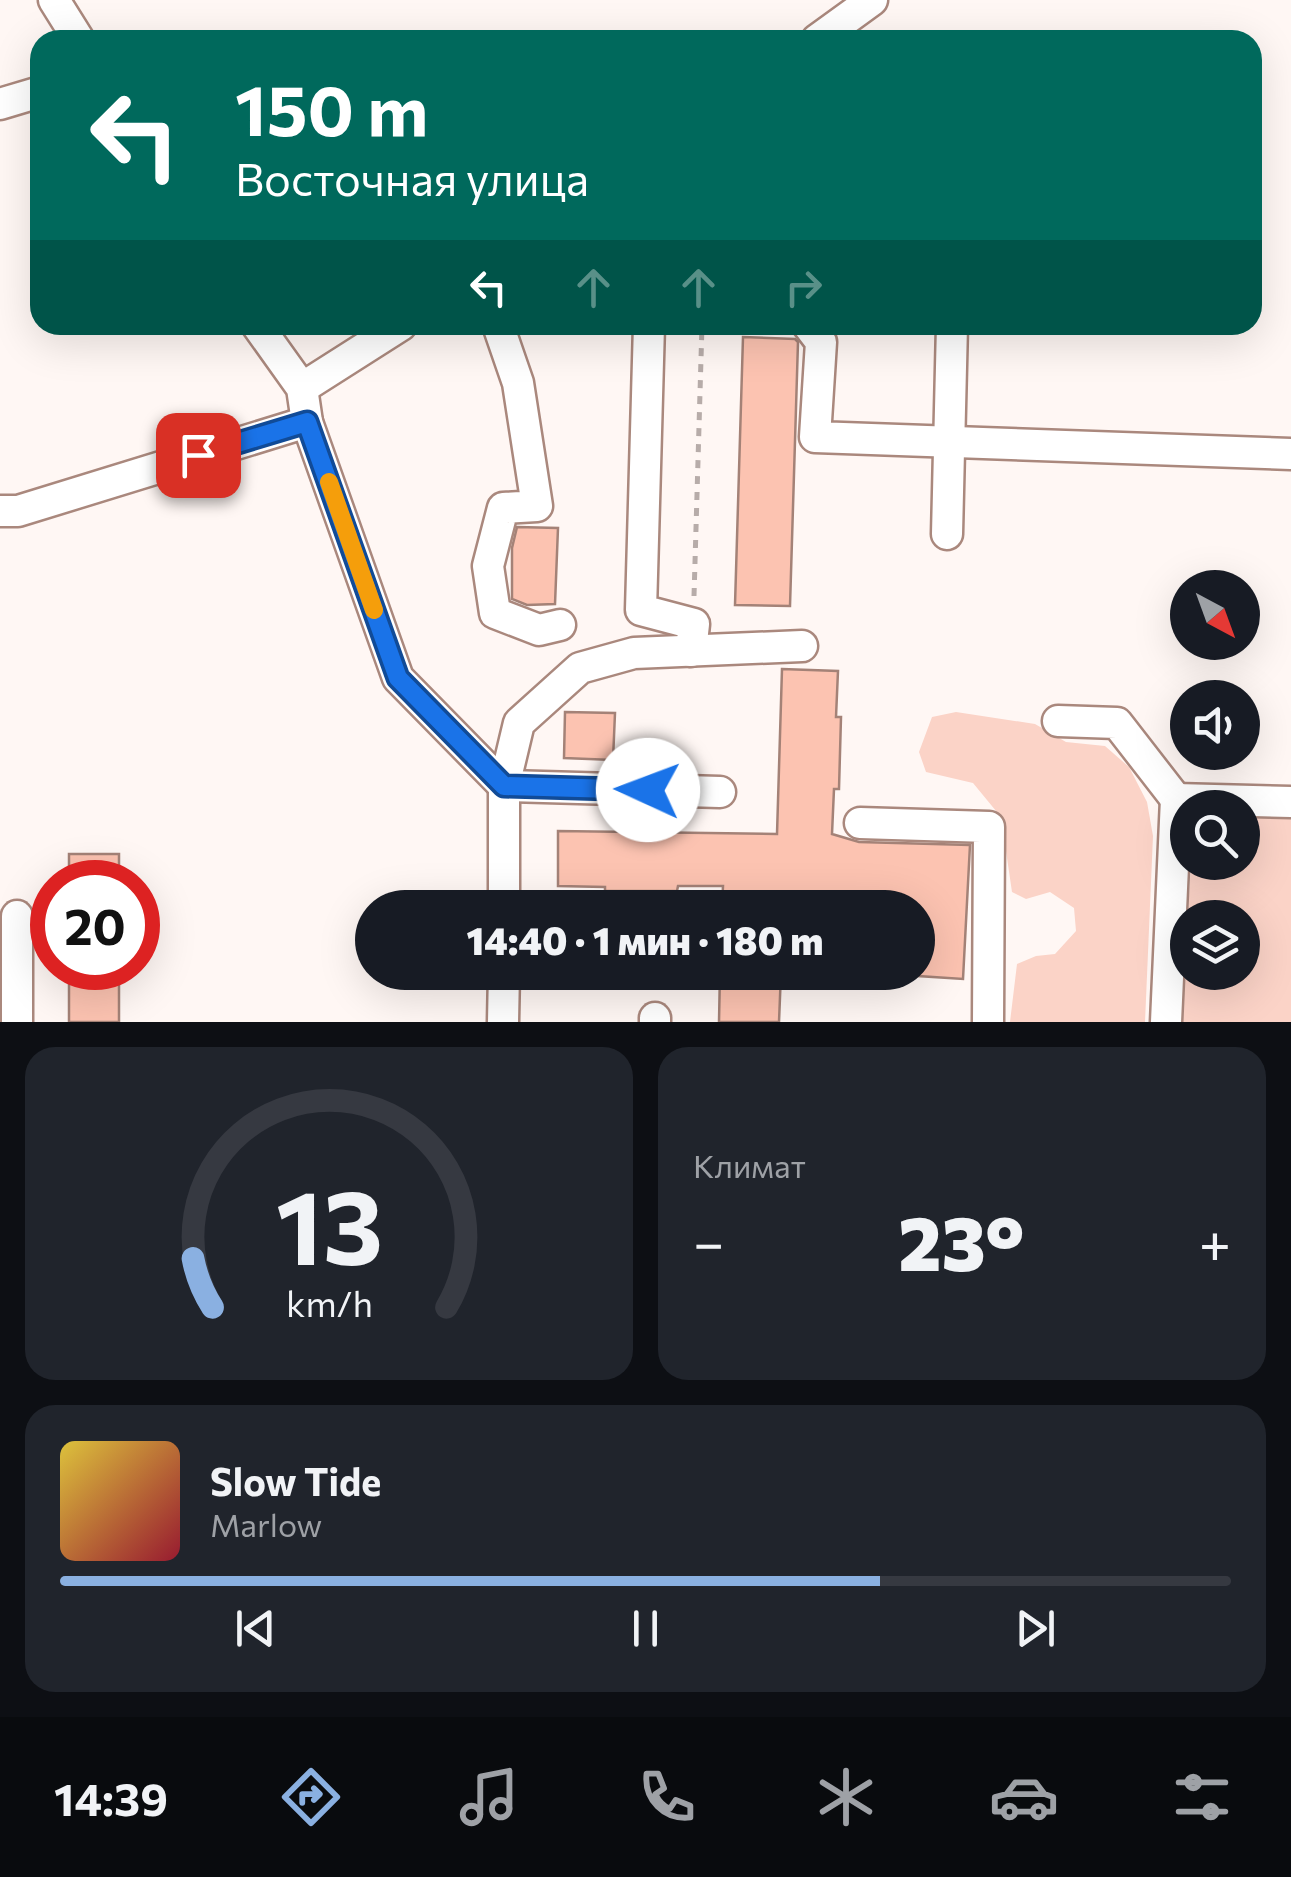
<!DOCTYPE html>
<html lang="ru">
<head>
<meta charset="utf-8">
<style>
  :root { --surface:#171b24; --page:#20242c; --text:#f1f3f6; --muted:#9ea1a6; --line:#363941; --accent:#8ab0e1 }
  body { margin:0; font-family:Commissioner,sans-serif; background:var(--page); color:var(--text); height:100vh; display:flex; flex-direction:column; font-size:38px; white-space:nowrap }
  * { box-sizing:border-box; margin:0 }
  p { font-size:32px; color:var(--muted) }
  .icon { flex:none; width:55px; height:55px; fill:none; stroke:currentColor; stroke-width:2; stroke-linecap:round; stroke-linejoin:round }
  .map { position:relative; height:1022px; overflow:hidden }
  .sheet { display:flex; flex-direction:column; gap:25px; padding:25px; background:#0d0f14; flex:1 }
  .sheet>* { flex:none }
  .top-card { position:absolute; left:30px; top:30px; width:1232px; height:305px; border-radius:30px; box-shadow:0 10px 40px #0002; background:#00695c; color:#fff; overflow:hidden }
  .needle { width:65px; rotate:139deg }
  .tools { position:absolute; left:1170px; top:570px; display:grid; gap:20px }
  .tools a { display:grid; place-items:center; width:90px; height:90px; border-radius:50%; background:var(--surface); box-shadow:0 10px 40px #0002; font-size:50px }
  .speed { position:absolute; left:30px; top:860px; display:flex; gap:20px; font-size:50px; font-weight:700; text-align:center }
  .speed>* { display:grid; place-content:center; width:130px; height:130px; border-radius:50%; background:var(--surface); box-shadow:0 10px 40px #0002; line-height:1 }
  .speed .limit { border:15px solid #d22; background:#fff; color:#111 }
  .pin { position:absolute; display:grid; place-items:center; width:85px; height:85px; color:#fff; margin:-42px; border-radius:20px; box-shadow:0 5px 15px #0006 }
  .me { position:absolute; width:110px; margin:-55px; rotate:272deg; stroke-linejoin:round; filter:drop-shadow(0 0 8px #0008) }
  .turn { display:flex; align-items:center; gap:35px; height:210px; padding:0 40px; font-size:45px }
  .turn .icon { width:130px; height:130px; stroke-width:2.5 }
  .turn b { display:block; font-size:70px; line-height:85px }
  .lanes { display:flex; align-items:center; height:95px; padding:0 40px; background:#0003; justify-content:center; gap:50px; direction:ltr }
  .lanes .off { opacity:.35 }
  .big { font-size:75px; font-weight:800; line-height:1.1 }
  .sheet .card { flex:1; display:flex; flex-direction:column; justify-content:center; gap:15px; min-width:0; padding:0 35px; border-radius:30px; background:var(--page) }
  .sheet .dial { align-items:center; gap:0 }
  .dial svg { height:260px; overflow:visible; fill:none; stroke:var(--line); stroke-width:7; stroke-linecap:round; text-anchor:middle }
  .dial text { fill:var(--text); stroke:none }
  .song { display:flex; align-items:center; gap:30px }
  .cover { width:120px; height:120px; border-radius:15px; background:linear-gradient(135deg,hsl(50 70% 55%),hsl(350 70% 35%)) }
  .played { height:10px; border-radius:5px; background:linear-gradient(90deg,var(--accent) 70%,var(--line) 70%) }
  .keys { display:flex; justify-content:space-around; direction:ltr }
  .heat { display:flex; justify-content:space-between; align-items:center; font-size:55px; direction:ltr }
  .sheet .tiles { flex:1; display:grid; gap:25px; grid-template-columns:1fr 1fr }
  .card:last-child { grid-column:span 2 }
  .trip { position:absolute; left:355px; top:890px; width:580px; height:100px; border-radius:50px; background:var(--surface); box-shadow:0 10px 40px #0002; font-weight:800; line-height:100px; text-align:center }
  .tabs { display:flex; height:160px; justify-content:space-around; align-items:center; background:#090b0e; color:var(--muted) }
  .tabs .icon { width:70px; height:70px }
  .tabs .selected { color:var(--accent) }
  .tabs b { font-size:45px; color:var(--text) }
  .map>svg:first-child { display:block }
  .green { fill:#fbd3c7; fill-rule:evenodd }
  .building { fill:#fcc3b1; stroke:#a48277; stroke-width:2.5 }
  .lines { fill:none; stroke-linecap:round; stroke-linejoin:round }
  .minor-casing { stroke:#aa887d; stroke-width:35 }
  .path { stroke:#b7aca9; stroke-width:5; stroke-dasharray:8 8; stroke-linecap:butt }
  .minor { stroke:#fff; stroke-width:30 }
  .route-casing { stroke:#114b97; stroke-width:25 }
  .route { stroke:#1a73e8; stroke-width:18 }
  .slow { stroke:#f59e0b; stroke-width:18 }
</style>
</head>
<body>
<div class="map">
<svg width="1291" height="1022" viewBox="0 0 1291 1022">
  <rect width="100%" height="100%" fill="#fff7f4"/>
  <!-- green -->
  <g class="green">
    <path d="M956 712 1035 724 1066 742 1105 746 1129 767 1147 802 1153 836 1145 1022H1010L1017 964 1036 956 1055 954 1076 931 1074 908 1050 892 1026 899 1012 892 1001 817 973 783 926 772 919 752 932 717Z"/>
    <path d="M1243 814 1291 815V1022H1181L1191 863 1242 862ZM1188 918H1242V972H1188Z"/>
  </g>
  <!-- building -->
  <g class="building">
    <path d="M743 337 795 339 798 342 790 606 735 605Z"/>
    <path d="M517 527 558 528 555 604 527 605 512 599V548Z"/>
    <path d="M782 669 838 671 836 717H841L839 789H834L832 834 859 842 970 845 963 979 918 976V908H722L723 886H678L677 891H605V887L558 886V831L777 834Z"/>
    <path d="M565 712 615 713 613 760 564 758Z"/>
    <rect x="69" y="854" width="50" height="28"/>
    <rect x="69" y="968" width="50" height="54"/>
    <path d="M720 972H781L779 1022H719Z"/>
  </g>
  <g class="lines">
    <!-- minor casing -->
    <g class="minor-casing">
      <g id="minor">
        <path d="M54 0 79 40"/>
        <path d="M817 40 872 0"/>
        <path d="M0 104 40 92"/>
        <path d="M257 325 302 388 307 422 398 678 504 786 720 792"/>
        <path d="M498 325 518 383 537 506 503 508 488 566 495 613 539 630 560 625"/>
        <path d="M649 325 641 610 694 624 691 651"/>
        <path d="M808 325 821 342 815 437 1291 454"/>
        <path d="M302 388 401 325"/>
        <path d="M0 511H18L307 422"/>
        <path d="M947 534 952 325"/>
        <path d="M1058 721 1117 723 1176 799"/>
        <path d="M860 823 989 827 988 1022"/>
        <path d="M504 908V786L519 723 580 668 634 653 802 646"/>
        <path d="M17 1022V916"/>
        <path d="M503 1022 504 972"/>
        <path d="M655 1022V1018"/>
        <path d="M1166 1022 1176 799 1291 802"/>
      </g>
    </g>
    <!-- path -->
    <path class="path" d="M694 596 702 325"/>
    <!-- minor -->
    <use href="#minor" class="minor"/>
  </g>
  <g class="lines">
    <!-- route casing -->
    <g class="route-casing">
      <path id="route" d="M198 455 307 422 398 678 504 786 648 790"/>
    </g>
    <!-- route -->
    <use href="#route" class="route"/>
    <!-- slow -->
    <path class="slow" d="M329 482 374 610"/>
  </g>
</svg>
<div class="tools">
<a><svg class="needle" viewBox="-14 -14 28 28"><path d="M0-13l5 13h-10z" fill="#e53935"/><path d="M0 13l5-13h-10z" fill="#9ea1a6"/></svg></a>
<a><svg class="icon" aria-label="sound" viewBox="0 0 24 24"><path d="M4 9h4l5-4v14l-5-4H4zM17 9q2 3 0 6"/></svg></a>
<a><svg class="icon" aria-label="search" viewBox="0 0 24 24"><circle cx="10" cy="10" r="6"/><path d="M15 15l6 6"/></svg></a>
<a><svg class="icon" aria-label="layers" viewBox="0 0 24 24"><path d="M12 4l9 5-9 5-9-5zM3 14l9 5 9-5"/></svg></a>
</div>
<div class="speed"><div class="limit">20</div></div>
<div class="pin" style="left:198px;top:455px;background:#d93025"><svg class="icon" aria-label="arrive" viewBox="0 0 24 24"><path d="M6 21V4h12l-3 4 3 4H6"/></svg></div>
<svg class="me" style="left:648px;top:790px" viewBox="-20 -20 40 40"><circle r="19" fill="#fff"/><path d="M0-13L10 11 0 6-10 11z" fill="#1a73e8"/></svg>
<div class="trip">14:40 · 1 мин · 180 m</div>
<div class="top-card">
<div class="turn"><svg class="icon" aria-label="left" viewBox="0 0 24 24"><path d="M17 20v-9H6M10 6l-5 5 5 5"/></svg><div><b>150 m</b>Восточная улица</div></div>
<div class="lanes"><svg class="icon" aria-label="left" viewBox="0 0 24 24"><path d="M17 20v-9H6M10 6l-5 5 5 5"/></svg><svg class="icon off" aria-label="ahead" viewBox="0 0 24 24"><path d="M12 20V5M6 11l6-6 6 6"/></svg><svg class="icon off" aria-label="ahead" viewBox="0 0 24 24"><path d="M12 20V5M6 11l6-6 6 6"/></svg><svg class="icon off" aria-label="right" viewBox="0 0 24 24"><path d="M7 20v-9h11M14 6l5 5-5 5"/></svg></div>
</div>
</div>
<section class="sheet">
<div class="tiles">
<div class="card dial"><svg viewBox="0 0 100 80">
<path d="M14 69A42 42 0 1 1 86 69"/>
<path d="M14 69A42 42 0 0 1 8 54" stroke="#8ab0e1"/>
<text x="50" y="56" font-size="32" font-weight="700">13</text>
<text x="50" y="72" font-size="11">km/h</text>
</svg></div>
<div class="card"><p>Климат</p>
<div class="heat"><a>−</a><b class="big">23°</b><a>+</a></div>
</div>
<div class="card">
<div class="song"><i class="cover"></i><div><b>Slow Tide</b><p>Marlow</p></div></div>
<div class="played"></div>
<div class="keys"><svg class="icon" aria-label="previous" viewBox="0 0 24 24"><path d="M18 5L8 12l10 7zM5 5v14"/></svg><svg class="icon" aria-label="pause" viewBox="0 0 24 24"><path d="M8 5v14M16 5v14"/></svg><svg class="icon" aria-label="next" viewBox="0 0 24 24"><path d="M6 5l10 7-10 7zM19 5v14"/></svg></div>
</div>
</div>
</section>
<nav class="tabs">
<b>14:39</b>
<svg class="icon selected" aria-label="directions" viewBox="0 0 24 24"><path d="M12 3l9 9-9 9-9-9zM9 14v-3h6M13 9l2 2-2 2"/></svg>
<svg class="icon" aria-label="music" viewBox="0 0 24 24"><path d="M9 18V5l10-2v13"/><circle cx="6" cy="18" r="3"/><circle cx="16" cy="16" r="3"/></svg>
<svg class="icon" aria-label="phone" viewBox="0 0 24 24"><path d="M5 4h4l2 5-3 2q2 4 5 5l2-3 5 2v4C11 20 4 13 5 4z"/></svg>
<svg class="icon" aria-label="climate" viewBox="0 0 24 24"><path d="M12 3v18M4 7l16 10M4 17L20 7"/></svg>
<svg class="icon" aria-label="car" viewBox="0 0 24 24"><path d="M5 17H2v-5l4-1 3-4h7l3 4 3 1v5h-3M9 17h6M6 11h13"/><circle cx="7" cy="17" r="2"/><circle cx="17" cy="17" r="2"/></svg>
<svg class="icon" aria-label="filters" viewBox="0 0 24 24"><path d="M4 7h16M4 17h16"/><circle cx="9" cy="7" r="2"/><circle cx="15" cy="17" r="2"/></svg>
</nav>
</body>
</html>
